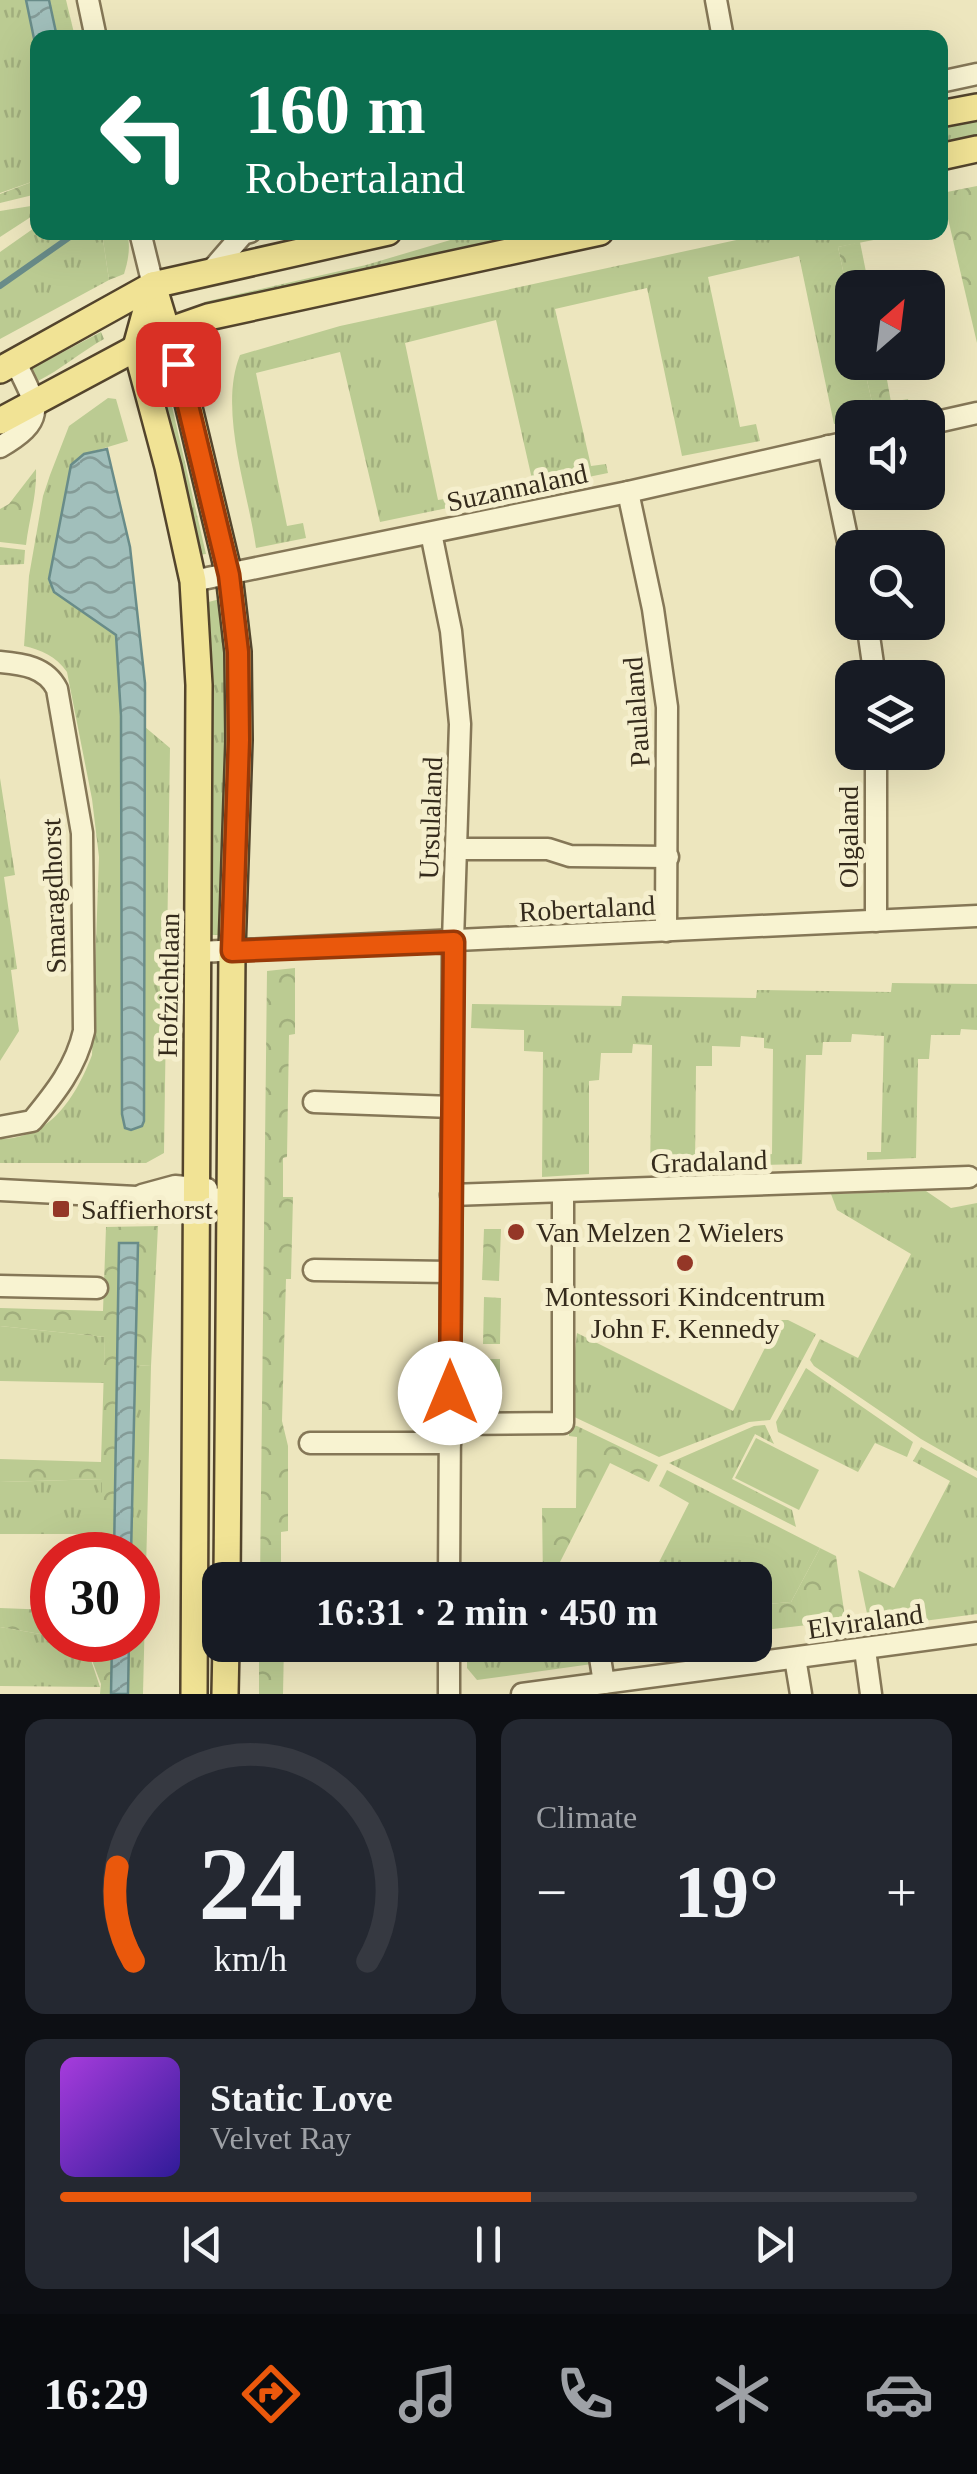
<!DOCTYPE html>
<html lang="en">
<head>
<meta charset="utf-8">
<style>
  :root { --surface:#171b24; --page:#242831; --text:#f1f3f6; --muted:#9ea1a6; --line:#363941; --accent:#ea580c }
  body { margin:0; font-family:Georgia,serif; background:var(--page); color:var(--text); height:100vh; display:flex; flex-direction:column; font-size:38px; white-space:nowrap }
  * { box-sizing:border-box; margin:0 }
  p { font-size:32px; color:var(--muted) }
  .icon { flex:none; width:55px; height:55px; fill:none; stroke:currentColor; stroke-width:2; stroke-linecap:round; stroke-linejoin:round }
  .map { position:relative; height:1694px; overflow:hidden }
  .drawer { display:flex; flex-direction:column; gap:25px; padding:25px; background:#0d0f14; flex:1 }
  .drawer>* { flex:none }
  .guide { position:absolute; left:30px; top:30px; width:918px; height:210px; border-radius:20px; box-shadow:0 10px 40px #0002; background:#0b6e4f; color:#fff; overflow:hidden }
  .needle { width:65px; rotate:28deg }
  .fabs { position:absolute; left:835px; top:270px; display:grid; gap:20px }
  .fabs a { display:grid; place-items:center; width:110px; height:110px; border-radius:20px; background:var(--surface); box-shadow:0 10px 40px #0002; font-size:50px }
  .speed { position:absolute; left:30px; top:1532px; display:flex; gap:20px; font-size:50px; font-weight:700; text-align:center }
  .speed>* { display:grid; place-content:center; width:130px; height:130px; border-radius:50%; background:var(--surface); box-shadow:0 10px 40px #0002; line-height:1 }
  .speed .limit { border:15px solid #d22; background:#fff; color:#111 }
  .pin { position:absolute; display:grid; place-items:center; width:85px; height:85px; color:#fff; margin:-42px; border-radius:20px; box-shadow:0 5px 15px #0006 }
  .me { position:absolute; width:110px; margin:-55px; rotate:0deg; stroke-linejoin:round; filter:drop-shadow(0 0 8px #0008) }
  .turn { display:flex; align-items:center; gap:35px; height:210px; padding:0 50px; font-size:45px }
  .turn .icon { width:130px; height:130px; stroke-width:2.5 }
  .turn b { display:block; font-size:70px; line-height:85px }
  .big { font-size:75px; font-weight:700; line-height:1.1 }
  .drawer .tile { flex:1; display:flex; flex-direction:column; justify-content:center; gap:15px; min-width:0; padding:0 35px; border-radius:20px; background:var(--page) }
  .drawer .dial { align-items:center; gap:0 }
  .dial svg { height:260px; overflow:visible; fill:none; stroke:var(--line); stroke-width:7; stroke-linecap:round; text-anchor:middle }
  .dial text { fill:var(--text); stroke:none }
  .song { display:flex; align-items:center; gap:30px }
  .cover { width:120px; height:120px; border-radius:15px; background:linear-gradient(135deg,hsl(280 70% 55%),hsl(250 70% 35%)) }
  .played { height:10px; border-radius:5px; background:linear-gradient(90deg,var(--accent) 55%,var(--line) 55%) }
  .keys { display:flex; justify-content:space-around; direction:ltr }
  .heat { display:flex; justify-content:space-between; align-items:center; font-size:55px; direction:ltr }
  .drawer .tiles { flex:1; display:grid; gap:25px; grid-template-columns:1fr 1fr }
  .tile:last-child { grid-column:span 2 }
  .trip { position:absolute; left:202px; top:1562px; width:570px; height:100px; border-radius:20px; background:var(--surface); box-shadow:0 10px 40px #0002; font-weight:700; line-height:100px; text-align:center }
  .dock { display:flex; height:160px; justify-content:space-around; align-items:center; background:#090b0e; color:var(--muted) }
  .dock .icon { width:70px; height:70px }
  .dock .on { color:var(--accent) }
  .dock b { font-size:45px; color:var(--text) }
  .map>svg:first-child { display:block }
  .grass { fill:url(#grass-tufts) }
  .forest { fill:url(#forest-crowns) }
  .green { fill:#bbcb92 }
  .water { fill:url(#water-waves); stroke:#698c89; stroke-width:2.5 }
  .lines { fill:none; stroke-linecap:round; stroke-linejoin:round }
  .stream { stroke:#698c89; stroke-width:6 }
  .minor-casing { stroke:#857757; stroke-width:25 }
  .major-casing { stroke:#53442c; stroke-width:30 }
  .minor { stroke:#f8f3d1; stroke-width:20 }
  .major { stroke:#f1e395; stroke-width:25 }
  .route-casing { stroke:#983908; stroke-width:25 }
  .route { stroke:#ea580c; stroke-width:18 }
  .poi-dot { fill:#943727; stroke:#f5efcd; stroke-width:4 }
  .labels { text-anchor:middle; stroke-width:10; stroke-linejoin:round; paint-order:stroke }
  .street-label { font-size:28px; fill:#352b1c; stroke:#f5efcd }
  .poi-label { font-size:28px; fill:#352b1c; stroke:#f5efcd; text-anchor:start }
</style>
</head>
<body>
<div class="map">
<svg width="977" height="1694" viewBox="0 0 977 1694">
  <defs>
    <pattern id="grass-tufts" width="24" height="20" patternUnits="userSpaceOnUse" patternTransform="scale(2.5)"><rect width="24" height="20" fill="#bbcb92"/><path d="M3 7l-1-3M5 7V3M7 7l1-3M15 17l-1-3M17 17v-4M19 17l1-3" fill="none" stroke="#a1ae7d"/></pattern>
    <pattern id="forest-crowns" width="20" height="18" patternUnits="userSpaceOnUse" patternTransform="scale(2.5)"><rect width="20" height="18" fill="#bbcb92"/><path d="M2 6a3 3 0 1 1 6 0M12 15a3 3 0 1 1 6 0" fill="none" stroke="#a1ae7d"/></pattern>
    <pattern id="water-waves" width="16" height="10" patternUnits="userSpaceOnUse" patternTransform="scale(2.5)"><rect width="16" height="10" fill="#a1bfbb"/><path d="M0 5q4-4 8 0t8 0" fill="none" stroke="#849b97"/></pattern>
  </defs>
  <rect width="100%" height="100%" fill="#ede6be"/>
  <!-- grass -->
  <g class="grass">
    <path d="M0 0H26L37 53V180L0 193Z"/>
    <path d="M49 0H66L75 37H57Z"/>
    <path d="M977 115V139L940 147V124Z"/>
    <path d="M37 226 38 232 102 233 109 280 0 339V252Z"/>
    <path d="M474 233H546L205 307 204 302 366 265Z"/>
    <path d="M769 233H909L838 247 852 313V362L863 363 875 415 852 418V420L834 424 799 256 708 277 740 427 756 424 760 441 682 456 647 288 555 309 591 466 606 464 608 473 534 488 496 320 405 343 438 500 456 497 457 506 380 522 340 352 256 373 287 526 303 523 306 538 256 548C248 490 218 410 240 355L340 326Z"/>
    <path d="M101 332 104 339C81 352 60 370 38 381L27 371Z"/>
    <path d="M165 376 206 554 198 555 157 379Z"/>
    <path d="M108 398 116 399 128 441 91 452 71 465 49 579 54 592 116 635 121 716V1039L144 1121 145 727 170 748 164 1153 146 1163H0V1139C50 1139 76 1097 92 1055L99 857 92 799 67 672C56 656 41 650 24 646L29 576 43 496 50 475 69 426Z"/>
    <path d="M0 547 25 550 24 564 0 565Z"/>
    <path d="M220 599 229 677 227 935H208L201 604Z"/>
    <path d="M0 778 15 875 4 877 17 969 11 970 19 1031 0 1061Z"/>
    <path d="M892 983 977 984V1030L961 1029 960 1035H931L929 1059H918L916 1158 867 1160V1152H881L884 1036 852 1034 851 1042H823L822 1055H806L802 1164 763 1165 764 1155 772 1154 773 1049 764 1048V1038L741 1036 740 1047 712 1046V1066H696L695 1169 650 1171 652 1045 633 1044 632 1053H601L599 1080 589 1081V1174L542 1177 543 1052 524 1051V1030L471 1028 472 1004 621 1006 622 996 756 998 757 990 891 992Z"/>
    <path d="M926 1191 951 1208 977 1203V1471L921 1439 814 1366 810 1360 820 1339 858 1358 911 1254 837 1210 831 1194Z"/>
    <path d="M779 1320H788L816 1334 770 1420 749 1422 659 1457 568 1414 577 1333 733 1411Z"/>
    <path d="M0 1326 105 1337 104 1383 0 1381Z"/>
    <path d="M135 1365 151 1366 143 1694H128L129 1640H138V1555H131Z"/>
    <path d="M806 1368 913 1442 907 1457 875 1443 858 1472 778 1432 776 1422Z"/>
    <path d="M765 1425 774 1444 755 1434 732 1479 792 1510 796 1527 669 1463 754 1426Z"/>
    <path d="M921 1447 977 1478V1614L870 1628 858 1570 894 1588 950 1481 913 1461Z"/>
    <path d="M667 1470 820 1548 791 1602 755 1605V1580H650L689 1503 659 1486Z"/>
    <path d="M103 1479 102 1534H0V1482Z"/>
    <path d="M468 1567 542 1569 543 1580H468Z"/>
    <path d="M0 1627 52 1636V1640L85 1642 100 1687 0 1686Z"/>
    <path d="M467 1645H588L592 1664 477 1680 467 1668Z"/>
  </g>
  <!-- forest -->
  <g class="forest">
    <path d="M37 180V194L0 203V194Z"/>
    <path d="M977 186V343L942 193Z"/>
    <path d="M37 205V213L0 237V211Z"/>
    <path d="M102 233H127C131 247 128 261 124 274L109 280Z"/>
    <path d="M860 242 869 287 852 288V313L838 247Z"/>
    <path d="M863 363H884L891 402 908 399 910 408 875 415Z"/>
    <path d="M36 469C37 496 29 519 26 545L0 542V509L9 504Z"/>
    <path d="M295 968V1034L289 1035 287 1157 283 1158V1197H293L291 1279H286L282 1421 288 1446V1531L281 1532V1580H260L267 971Z"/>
    <path d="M158 1226 151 1366 135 1365 138 1243 119 1244 114 1555H102V1479L0 1482V1459L101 1462 105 1337 0 1326V1308L103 1311 106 1227Z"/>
    <path d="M484 1229H501L499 1281 482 1280Z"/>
    <path d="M484 1297 501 1298 500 1344H483Z"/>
    <path d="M483 1359H500V1411H481Z"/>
    <path d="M569 1425 577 1426 658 1465 649 1482 610 1463 558 1566 579 1580H543L542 1508H576L577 1437 569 1436Z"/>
    <path d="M820 1548 836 1556 847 1631 833 1632 825 1623 755 1631V1605L791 1602Z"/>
    <path d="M0 1608 52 1610V1636L0 1627Z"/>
    <path d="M74 1640H112L111 1694H100L101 1684 85 1642Z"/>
    <path d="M259 1645H284L283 1694H259Z"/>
  </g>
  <!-- green -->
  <path class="green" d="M756 1438 819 1470 799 1510 735 1478Z"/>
  <!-- water -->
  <g class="water">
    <path d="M26 0H49L57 37 38 38 37 53Z"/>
    <path d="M107 449 130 547 145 683 144 1121 142 1126 131 1130 125 1128 122 1114 121 716 116 635 54 592 49 579 71 465 84 454Z"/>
    <path d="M119 1243H138L131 1555H114Z"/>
    <path d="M112 1640H129L128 1694H111Z"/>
  </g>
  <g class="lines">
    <!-- stream -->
    <path class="stream" d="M0 286 77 232"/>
    <!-- minor casing -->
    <g class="minor-casing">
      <g id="minor">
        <path d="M88 0 96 38"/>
        <path d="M716 0 723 38"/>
        <path d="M940 82 977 74"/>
        <path d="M140 232 153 285"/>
        <path d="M210 272 243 234 250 232"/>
        <path d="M928 424 977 413"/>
        <path d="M828 446 852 561"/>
        <path d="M0 447C50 418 36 405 15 361"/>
        <path d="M628 492 653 609 667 707 666 931"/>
        <path d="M431 533 451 631 460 724 453 941 449 1580"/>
        <path d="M193 581 628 492 852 441"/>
        <path d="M867 622 875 678"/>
        <path d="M0 662C23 664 46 667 57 689L82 833 84 1031C76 1067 55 1093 32 1121L0 1127"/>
        <path d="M876 752V921"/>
        <path d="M457 849H548L570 856 668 857"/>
        <path d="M199 952 977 916"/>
        <path d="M314 1102 452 1107"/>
        <path d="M0 1190 136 1197 176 1206H196L230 1195"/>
        <path d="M142 1195 175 1186 207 1189"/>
        <path d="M451 1195 969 1177"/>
        <path d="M314 1270 450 1272"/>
        <path d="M0 1286 97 1288"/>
        <path d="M450 1424 563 1423V1193"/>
        <path d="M310 1443H450"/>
        <path d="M449 1645V1694"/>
        <path d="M598 1645 604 1683"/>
        <path d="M865 1650 871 1694"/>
        <path d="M795 1658 801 1694"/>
        <path d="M522 1694 977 1633"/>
      </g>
    </g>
    <!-- major casing -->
    <g class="major-casing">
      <g id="major">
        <path d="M940 114 977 107"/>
        <path d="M940 157 977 149"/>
        <path d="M153 285 136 347 168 467 193 581 199 685 194 1694"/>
        <path d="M153 285 185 391 229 575 238 652 239 740 232 951 227 1580"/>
        <path d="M0 370 153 285 388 232"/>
        <path d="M0 421 168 331 208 317 600 232"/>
        <path d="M225 1694 226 1645"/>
      </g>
    </g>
    <!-- minor -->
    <use href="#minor" class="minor"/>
    <!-- major -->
    <use href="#major" class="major"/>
  </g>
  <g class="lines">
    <!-- route casing -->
    <g class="route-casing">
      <path id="route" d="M178 364 229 575 238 652 239 740 232 951 454 942 450 1393"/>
    </g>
    <!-- route -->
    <use href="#route" class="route"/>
  </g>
  <!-- markers -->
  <g class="poi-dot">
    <rect x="51" y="1199" width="20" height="20" rx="5"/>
    <circle cx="516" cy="1232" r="10"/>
    <circle cx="685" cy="1263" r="10"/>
  </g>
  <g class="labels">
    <!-- street labels -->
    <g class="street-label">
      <text transform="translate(517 487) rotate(-12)" y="10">Suzannaland</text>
      <text transform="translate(636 712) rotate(-94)" y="10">Paulaland</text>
      <text transform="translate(430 818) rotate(-88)" y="10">Ursulaland</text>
      <text transform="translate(848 837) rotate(-90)" y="10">Olgaland</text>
      <text transform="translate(53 896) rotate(-92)" y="10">Smaragdhorst</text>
      <text transform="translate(587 908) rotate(-3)" y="10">Robertaland</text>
      <text transform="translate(168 985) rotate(-89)" y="10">Hofzichtlaan</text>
      <text transform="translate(709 1161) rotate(-2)" y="10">Gradaland</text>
      <text transform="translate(865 1621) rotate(-8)" y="10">Elviraland</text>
    </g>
    <!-- poi labels -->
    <g class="poi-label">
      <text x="81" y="1219">Saffierhorst</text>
      <text x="536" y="1242">Van Melzen 2 Wielers</text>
      <text x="685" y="1306" text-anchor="middle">Montessori Kindcentrum<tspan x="685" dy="32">John F. Kennedy</tspan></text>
    </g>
  </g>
</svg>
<div class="fabs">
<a><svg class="needle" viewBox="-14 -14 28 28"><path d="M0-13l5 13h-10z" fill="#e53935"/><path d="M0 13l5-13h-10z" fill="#9ea1a6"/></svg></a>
<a><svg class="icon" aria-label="sound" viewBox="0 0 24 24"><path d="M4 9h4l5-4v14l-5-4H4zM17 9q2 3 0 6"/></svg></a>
<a><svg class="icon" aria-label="search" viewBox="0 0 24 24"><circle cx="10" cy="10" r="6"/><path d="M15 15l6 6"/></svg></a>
<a><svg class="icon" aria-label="layers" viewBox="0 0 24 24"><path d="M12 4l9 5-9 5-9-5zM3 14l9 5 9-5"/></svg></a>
</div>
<div class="speed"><div class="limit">30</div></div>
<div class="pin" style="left:178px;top:364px;background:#d93025"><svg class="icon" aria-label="arrive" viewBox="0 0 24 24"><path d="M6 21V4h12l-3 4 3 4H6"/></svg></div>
<svg class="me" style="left:450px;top:1393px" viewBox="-20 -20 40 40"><circle r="19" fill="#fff"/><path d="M0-13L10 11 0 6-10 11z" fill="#ea580c"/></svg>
<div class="trip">16:31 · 2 min · 450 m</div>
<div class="guide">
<div class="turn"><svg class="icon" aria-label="left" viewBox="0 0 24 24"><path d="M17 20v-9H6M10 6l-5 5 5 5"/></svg><div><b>160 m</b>Robertaland</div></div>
</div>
</div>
<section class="drawer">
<div class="tiles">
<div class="tile dial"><svg viewBox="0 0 100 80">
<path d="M14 69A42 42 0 1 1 86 69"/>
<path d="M14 69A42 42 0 0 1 9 40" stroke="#ea580c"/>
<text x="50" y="56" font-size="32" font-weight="700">24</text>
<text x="50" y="72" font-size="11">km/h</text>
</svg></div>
<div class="tile"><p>Climate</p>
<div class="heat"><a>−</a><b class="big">19°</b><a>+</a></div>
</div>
<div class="tile">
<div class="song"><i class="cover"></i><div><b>Static Love</b><p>Velvet Ray</p></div></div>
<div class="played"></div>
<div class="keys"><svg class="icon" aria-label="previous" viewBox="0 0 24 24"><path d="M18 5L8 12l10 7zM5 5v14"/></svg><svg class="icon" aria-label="pause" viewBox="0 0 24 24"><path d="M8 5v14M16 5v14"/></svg><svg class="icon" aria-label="next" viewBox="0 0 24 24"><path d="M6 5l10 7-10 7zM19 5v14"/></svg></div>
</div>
</div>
</section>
<nav class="dock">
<b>16:29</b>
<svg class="icon on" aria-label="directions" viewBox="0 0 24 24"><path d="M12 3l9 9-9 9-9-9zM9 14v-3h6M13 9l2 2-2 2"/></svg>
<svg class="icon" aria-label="music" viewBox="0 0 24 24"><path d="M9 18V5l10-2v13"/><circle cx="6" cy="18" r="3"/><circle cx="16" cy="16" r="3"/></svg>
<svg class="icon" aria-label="phone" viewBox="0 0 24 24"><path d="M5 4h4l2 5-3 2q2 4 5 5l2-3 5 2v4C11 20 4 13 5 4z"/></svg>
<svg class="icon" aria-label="climate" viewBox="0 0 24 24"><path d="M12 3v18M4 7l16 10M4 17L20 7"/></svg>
<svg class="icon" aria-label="car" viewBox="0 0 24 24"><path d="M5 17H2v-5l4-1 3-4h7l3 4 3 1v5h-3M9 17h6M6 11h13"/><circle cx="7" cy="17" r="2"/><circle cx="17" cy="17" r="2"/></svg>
</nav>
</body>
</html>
